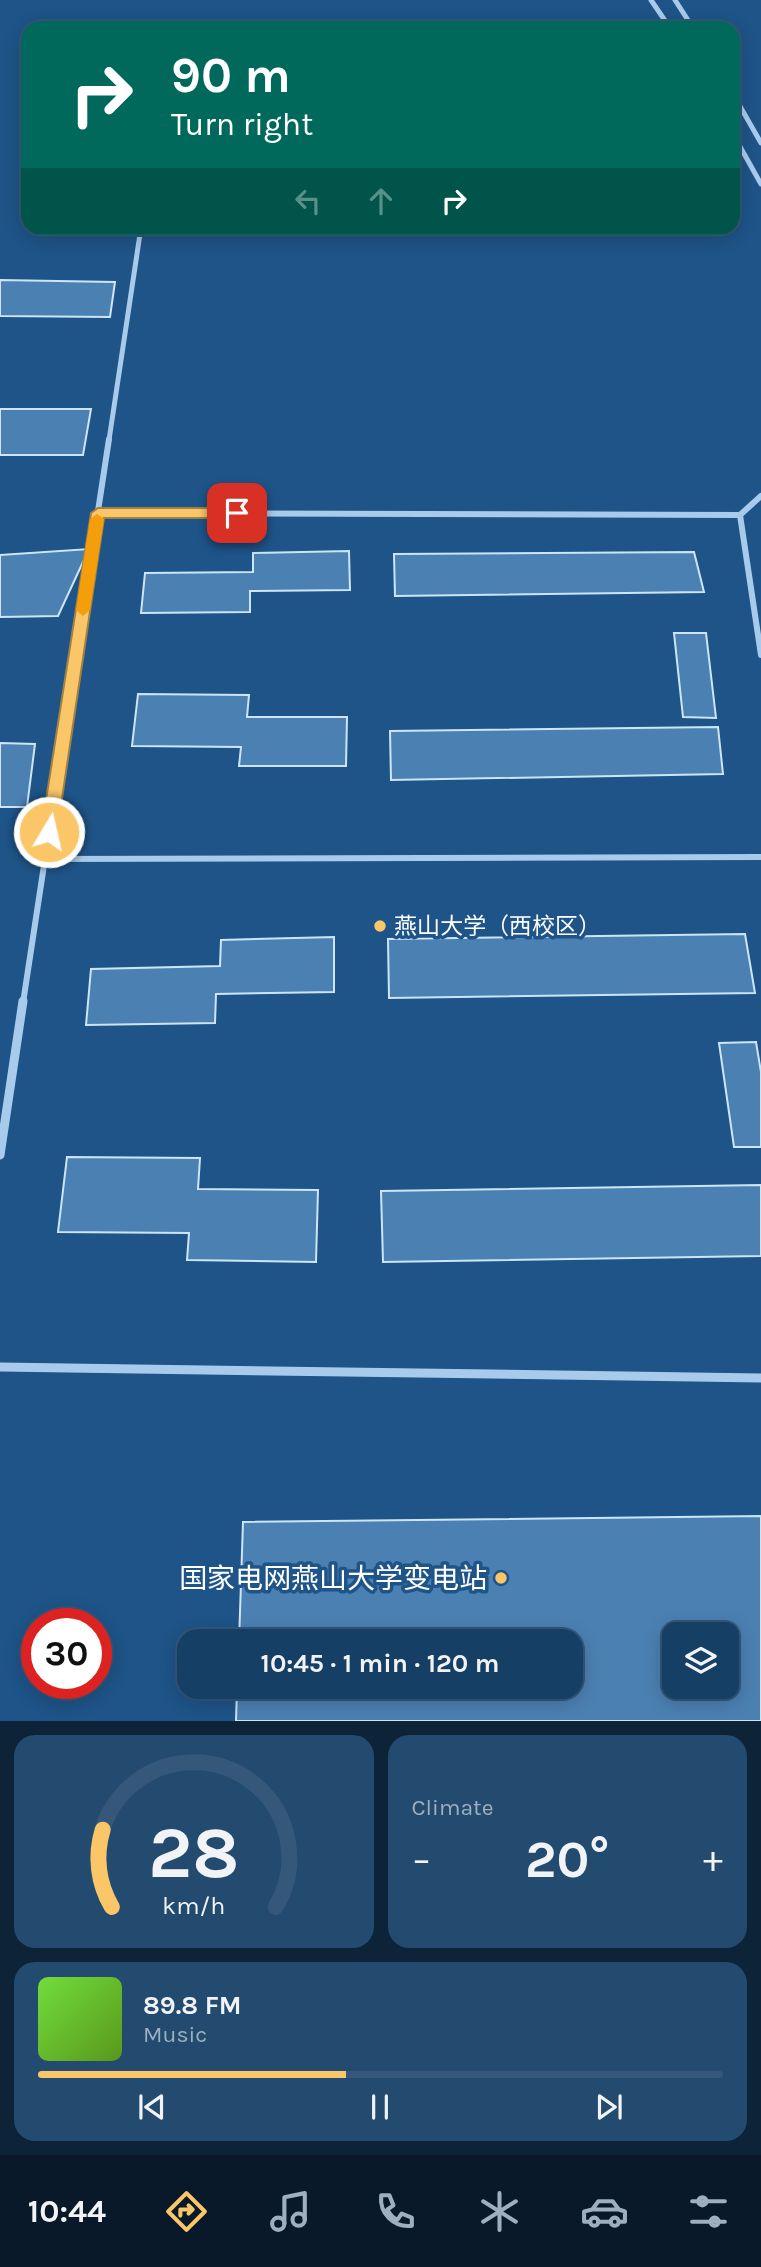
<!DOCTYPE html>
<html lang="en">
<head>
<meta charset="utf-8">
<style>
  :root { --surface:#163f66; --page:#234a6f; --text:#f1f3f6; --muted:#9eafbf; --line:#35587a; --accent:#fac668 }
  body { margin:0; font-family:Karla,"Noto Sans SC",sans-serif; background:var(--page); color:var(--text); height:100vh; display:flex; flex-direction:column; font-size:26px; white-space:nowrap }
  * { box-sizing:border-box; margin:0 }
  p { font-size:23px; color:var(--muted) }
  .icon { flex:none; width:38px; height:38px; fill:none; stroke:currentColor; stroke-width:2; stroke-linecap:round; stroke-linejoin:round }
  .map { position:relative; height:1721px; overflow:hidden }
  .drawer { display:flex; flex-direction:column; gap:14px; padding:14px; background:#0c2338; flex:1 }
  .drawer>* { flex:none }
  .guide { position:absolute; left:21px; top:21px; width:719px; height:214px; border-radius:21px; box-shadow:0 4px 18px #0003,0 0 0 2px var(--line); background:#00695c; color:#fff; overflow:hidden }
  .controls { position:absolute; left:662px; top:1622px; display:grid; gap:14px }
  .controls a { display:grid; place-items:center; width:77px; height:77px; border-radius:14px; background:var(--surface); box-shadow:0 4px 18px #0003,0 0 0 2px var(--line); font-size:35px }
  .speed { position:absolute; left:21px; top:1608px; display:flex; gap:14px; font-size:35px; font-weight:700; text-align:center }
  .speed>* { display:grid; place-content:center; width:91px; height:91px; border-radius:50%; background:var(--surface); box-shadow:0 4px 18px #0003,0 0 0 2px var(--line); line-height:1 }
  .speed .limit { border:10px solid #d22; background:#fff; color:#111 }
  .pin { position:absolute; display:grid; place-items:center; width:60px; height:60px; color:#fff; margin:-30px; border-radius:14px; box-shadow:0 4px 10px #0006 }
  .me { position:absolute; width:77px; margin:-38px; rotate:9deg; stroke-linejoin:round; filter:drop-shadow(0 0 5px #0008) }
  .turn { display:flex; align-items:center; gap:24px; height:147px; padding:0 35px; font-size:32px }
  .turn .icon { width:91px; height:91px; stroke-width:2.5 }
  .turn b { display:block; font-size:49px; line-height:60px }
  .lanes { display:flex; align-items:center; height:66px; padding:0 35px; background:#0003; justify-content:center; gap:35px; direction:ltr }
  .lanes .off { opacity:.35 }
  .big { font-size:52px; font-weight:700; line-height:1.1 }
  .drawer .card { flex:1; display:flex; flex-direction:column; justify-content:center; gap:10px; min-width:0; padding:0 24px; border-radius:21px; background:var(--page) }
  .drawer .dial { align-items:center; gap:0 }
  .dial svg { height:182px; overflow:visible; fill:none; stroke:var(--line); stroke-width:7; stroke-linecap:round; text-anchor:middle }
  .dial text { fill:var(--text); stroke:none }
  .song { display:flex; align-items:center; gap:21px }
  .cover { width:84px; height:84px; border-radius:10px; background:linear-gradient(135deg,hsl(100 70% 55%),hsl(90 70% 35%)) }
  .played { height:7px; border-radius:4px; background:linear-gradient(90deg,var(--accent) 45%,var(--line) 45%) }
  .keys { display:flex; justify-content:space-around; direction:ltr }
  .heat { display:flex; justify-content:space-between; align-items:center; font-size:38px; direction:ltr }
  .drawer .tiles { flex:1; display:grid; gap:14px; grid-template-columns:1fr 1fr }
  .card:last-child { grid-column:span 2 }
  .trip { position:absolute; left:177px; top:1629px; width:406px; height:70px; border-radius:21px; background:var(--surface); box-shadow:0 4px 18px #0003,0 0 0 2px var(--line); font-weight:700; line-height:70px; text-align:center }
  .tabs { display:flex; height:112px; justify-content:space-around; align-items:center; background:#091929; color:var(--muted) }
  .tabs .icon { width:49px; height:49px }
  .tabs .active { color:var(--accent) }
  .tabs b { font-size:32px; color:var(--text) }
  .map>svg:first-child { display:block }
  .building { fill:#4b80b2; stroke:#cee4f8; stroke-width:2; fill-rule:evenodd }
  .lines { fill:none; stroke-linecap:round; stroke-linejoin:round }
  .minor-far2 { stroke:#a9cbeb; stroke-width:5 }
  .minor-far1 { stroke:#a9cbeb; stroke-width:6 }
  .minor { stroke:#a9cbeb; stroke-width:9 }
  .route { fill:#fac668; stroke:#a28144; stroke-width:2 }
  .slow { fill:#f59e0b }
  .poi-dot { fill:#fac668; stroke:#1e5488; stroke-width:2.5 }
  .labels { text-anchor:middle; stroke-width:7; stroke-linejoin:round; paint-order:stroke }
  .poi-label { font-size:23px; fill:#fff; stroke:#1e5488; text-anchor:start }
  .near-poi-label { font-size:28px; fill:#fff; stroke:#1e5488; text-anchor:end }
</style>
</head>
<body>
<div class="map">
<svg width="761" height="1721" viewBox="0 0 761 1721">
  <rect width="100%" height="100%" fill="#1e5488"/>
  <!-- building -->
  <g class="building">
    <path d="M0 280 115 282 110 317 0 316Z"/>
    <path d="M0 409H91L83 455H0Z"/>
    <path d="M89 549 58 616 0 617V555Z"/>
    <path d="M349 551 350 590 250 591V612L141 613 145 573 253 572V553Z"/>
    <path d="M694 552 704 592 395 596 394 554Z"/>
    <path d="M674 633H706L716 718 683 717Z"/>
    <path d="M138 694 249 695 247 717H347L346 766H239L241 747 132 746Z"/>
    <path d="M718 727 723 774 391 780 390 731Z"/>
    <path d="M0 743 35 744 27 807H0Z"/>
    <path d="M745 934 755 993 389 998 388 939Z"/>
    <path d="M334 937V992L216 994 215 1023 86 1025 91 969 220 966 221 940Z"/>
    <path d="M756 1042 761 1072V1147H734L719 1043Z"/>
    <path d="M67 1157 200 1158 198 1189 318 1190 316 1262 187 1260 189 1233 58 1232Z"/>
    <path d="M761 1185V1256L383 1262 381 1191Z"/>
    <path d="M761 1516V1721H236L237 1687H570V1642H239L243 1522ZM674 1634H726V1687H674Z"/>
  </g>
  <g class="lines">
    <!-- minor-far2 -->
    <g class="minor-far2">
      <path d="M651 0 670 28"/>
      <path d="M675 0 693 28"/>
      <path d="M733 94 761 143"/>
      <path d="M733 134 761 184"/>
      <path d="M109 440 140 234"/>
    </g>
    <!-- minor-far1 -->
    <g class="minor-far1">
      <path d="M98 513 740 515 761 496"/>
      <path d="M740 515 761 655"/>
      <path d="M45 859 761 857"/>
      <path d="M23 1003 109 439"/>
    </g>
    <!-- minor -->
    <g class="minor">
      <path d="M0 1155 23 1001"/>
      <path d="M0 1367 761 1378"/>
    </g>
  </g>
  <!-- route -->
  <path class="route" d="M98 508H237L244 513 237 518H104L57 832 49 839 41 832 91 513Z"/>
  <!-- slow -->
  <path class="slow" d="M97 514 104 519 90 610 83 616 76 610 90 519Z"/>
  <!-- markers -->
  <g class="poi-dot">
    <circle cx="380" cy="926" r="7"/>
    <circle cx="501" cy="1578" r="7"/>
  </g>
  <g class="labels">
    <!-- poi labels -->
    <g class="poi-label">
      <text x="394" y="934">燕山大学（西校区）</text>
    </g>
    <!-- near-poi labels -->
    <g class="near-poi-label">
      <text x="487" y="1588">国家电网燕山大学变电站</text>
    </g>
  </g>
</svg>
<div class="controls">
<a><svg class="icon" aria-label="layers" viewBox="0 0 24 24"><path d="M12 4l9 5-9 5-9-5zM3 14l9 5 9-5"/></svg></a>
</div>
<div class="speed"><div class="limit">30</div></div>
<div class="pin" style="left:237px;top:513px;background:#d93025"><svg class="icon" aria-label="arrive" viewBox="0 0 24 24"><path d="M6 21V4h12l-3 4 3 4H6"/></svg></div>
<svg class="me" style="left:49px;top:832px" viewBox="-20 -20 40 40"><circle r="17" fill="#fac668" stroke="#fff" stroke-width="3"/><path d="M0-11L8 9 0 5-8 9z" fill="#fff"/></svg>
<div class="trip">10:45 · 1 min · 120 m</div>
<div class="guide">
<div class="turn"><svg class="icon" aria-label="right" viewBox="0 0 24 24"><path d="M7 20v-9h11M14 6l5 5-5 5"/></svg><div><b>90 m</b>Turn right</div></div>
<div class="lanes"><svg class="icon off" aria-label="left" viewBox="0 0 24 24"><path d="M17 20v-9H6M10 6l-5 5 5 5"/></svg><svg class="icon off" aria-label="ahead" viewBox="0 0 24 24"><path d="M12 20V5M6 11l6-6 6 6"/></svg><svg class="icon" aria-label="right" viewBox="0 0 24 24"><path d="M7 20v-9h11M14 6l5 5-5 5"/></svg></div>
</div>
</div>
<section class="drawer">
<div class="tiles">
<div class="card dial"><svg viewBox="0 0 100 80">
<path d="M14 69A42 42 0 1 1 86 69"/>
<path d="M14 69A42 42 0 0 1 10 35" stroke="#fac668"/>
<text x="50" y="56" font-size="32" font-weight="700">28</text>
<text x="50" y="72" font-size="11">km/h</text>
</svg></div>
<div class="card"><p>Climate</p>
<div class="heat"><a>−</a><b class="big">20°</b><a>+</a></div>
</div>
<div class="card">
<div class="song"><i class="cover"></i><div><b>89.8 FM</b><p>Music</p></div></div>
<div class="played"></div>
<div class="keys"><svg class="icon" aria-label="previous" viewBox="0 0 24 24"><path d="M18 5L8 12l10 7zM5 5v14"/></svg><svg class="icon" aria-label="pause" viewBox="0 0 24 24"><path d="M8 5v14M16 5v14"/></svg><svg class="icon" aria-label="next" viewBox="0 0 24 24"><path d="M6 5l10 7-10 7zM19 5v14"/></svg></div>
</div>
</div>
</section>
<nav class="tabs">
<b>10:44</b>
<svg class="icon active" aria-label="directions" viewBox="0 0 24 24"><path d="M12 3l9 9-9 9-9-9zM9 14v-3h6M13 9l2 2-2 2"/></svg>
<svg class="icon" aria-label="music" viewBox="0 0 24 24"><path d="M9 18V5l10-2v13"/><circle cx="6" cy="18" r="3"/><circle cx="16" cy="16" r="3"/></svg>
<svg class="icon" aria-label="phone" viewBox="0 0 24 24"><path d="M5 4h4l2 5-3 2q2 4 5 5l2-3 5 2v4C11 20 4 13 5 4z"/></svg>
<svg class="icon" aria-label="climate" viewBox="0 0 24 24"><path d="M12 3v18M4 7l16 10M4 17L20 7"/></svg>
<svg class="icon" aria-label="car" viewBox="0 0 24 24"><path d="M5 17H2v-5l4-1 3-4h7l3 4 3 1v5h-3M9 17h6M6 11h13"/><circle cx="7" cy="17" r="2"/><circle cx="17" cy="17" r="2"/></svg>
<svg class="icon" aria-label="filters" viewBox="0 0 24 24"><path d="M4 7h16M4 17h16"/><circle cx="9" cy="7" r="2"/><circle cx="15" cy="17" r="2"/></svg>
</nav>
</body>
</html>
